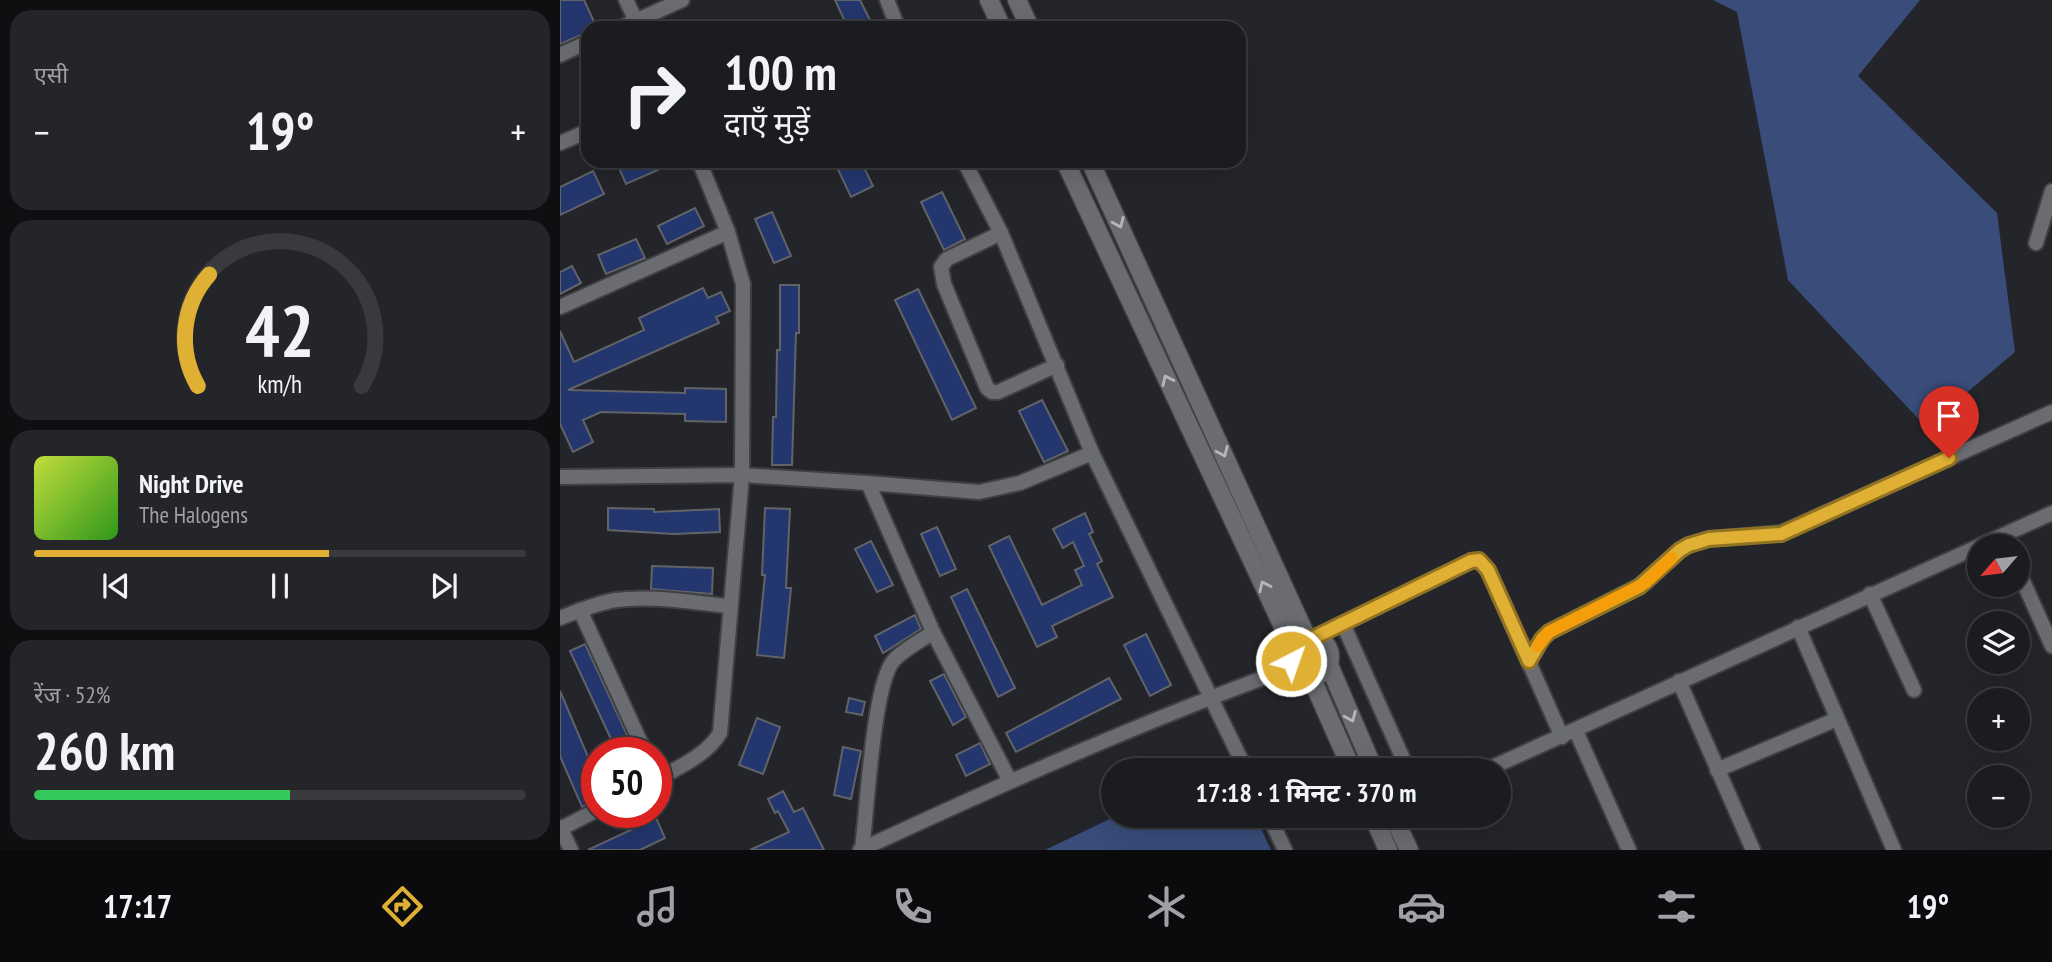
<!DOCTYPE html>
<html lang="hi">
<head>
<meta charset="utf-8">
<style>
  :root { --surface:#1b1c20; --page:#242529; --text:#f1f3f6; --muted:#a0a1a5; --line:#393a3e; --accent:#dfb034 }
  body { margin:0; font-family:"PT Sans Narrow","Noto Sans Devanagari",sans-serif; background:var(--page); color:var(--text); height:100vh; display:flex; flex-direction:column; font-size:26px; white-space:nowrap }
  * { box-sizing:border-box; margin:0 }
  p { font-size:23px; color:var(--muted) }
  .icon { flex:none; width:38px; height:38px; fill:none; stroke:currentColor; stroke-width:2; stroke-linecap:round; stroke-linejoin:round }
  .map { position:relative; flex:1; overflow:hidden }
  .drawer { display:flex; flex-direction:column; gap:10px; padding:10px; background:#0f0f12; width:560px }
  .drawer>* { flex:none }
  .top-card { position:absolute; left:21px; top:21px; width:665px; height:147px; border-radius:21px; box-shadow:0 7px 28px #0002,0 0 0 2px var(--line); background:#1b1c20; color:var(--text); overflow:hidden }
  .needle { width:46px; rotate:242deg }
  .buttons { position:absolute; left:1407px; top:534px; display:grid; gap:14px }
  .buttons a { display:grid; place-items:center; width:63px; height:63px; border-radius:50%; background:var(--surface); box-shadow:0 7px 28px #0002,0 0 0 2px var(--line); font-size:35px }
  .speed { position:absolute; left:21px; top:737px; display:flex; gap:14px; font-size:35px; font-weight:700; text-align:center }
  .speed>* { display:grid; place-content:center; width:91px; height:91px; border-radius:50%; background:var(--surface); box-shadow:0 7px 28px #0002,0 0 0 2px var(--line); line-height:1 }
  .speed .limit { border:10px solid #d22; background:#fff; color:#111 }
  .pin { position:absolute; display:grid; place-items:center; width:60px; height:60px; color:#fff; margin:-72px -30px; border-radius:50% 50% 50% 0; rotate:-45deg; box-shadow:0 0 7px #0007 }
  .pin .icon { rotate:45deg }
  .me { position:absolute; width:77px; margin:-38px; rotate:41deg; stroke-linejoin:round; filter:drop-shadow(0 0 5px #0008) }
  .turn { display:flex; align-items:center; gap:24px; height:147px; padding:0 28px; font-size:32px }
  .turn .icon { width:91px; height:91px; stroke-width:2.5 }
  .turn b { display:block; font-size:49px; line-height:60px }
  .big { font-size:52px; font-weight:700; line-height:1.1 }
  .drawer .widget { flex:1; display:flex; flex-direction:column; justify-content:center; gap:10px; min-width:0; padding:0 24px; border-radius:21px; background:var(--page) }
  .drawer .dial { align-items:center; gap:0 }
  .dial svg { height:182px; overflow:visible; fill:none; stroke:var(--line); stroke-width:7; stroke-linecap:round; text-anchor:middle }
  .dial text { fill:var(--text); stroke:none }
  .song { display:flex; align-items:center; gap:21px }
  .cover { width:84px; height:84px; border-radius:10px; background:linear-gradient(135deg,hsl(70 70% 55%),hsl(110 70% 35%)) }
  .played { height:7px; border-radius:4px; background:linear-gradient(90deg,var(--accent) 60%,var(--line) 60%) }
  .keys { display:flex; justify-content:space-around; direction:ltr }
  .heat { display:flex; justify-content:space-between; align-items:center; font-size:38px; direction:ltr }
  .charge { height:10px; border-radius:5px; background:linear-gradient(90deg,#34c759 52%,var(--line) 0) }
  .trip { position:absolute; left:541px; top:758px; width:410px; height:70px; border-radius:35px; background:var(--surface); box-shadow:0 7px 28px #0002,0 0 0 2px var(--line); font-weight:700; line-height:70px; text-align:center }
  .menu { display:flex; height:112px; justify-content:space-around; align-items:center; background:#0b0b0d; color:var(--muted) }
  .menu .icon { width:49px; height:49px }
  .menu .active { color:var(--accent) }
  .menu b { font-size:32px; color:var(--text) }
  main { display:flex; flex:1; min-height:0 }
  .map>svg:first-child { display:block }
  .green { fill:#394c7a }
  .building { fill:#23366d; stroke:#616368; stroke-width:2 }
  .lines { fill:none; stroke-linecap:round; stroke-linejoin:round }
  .minor-casing { stroke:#3f4044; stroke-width:18 }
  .secondary-casing { stroke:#3f4044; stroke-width:21 }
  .minor { stroke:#6a6c71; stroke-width:14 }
  .secondary { stroke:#6a6c71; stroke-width:18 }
  .oneway { stroke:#b5b7ba }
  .route-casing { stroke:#917222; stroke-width:18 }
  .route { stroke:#dfb034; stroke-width:12 }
  .slow { stroke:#f59e0b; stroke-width:12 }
</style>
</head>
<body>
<main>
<section class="drawer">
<div class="widget"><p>एसी</p>
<div class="heat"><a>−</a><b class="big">19°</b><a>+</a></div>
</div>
<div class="widget dial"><svg viewBox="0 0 100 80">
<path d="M14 69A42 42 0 1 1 86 69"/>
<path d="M14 69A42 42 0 0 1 19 20" stroke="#dfb034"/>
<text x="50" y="56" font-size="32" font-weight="700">42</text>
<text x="50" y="72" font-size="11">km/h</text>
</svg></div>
<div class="widget">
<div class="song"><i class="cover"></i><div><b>Night Drive</b><p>The Halogens</p></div></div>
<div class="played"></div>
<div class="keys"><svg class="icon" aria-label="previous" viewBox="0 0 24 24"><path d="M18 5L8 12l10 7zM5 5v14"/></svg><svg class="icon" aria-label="pause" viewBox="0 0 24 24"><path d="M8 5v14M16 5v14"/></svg><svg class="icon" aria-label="next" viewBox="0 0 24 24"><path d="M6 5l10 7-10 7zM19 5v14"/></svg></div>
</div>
<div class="widget"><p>रेंज · 52%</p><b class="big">260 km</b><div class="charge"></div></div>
</section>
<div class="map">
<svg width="1492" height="850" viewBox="0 0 1492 850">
  <rect width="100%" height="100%" fill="#24252a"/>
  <!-- green -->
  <g class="green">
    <path d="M1153 0H1360L1298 76 1437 213 1455 352 1366 427 1228 280 1177 12Z"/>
    <path d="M556 816H695L711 850H485Z"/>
  </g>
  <!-- building -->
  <g class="building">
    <path d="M0 0H24L37 28H28V32L0 44Z"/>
    <path d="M275 0H300L312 24 304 28H288Z"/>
    <path d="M56 161H118L66 184Z"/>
    <path d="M274 161H301L313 186 291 197Z"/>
    <path d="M33 171 44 194 0 215V187Z"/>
    <path d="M382 192 405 239 384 250 361 202Z"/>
    <path d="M135 208 144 226 107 244 98 226Z"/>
    <path d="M212 212 231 256 214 263 195 219Z"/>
    <path d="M76 239 85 258 46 274 38 255Z"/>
    <path d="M12 266 21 283 0 294V272Z"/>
    <path d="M220 285H239V333H236L232 465H212L213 417H216L217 350H220Z"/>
    <path d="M143 288 148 298 161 292 170 311 156 317 159 323 8 390 125 393V388L166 389V422L125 421V414L41 412 23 420 33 442 13 452 0 424V331L14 362 84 330 79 318Z"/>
    <path d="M358 289 416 408 392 420 335 300Z"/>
    <path d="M482 400 508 451 484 462 459 411Z"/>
    <path d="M48 508 94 509V512L159 509 160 532 114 534 48 530Z"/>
    <path d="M205 508 230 509 226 588H231L224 658 197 655 205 575H202Z"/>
    <path d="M525 513 533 532 529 534 542 561 537 564 553 597 492 626 497 637 477 647 429 546 449 536 482 605 522 585 515 570 524 566 513 542 503 548 493 529Z"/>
    <path d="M377 527 396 569 380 576 361 534Z"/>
    <path d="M311 541 333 585 317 592 295 549Z"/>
    <path d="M92 566 153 568 152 594 91 589Z"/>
    <path d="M407 589 455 688 438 697 391 597Z"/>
    <path d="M355 615 361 629 323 653 315 636Z"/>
    <path d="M586 634 611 685 590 696 564 645Z"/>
    <path d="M25 644 75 752H57L10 651Z"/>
    <path d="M384 674 406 717 393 725 370 681Z"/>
    <path d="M549 678 561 699 456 752 446 733Z"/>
    <path d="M0 691 37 778V800L22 807 0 756Z"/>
    <path d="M289 698 305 702 302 715 286 712Z"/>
    <path d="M197 718 220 727 203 774 179 765Z"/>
    <path d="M420 743 430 764 406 776 396 755Z"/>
    <path d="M283 747 301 751 291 799 274 795Z"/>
    <path d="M223 791 234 812 243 808 264 850H190L229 832 218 811 215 813 208 799Z"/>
    <path d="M96 818 105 838 80 850H28Z"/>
  </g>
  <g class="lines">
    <!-- minor casing -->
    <g class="minor-casing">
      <g id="minor">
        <path d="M66 0 79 27"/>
        <path d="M327 0 338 28"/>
        <path d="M60 28 122 0"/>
        <path d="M0 55 28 42"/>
        <path d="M0 143 28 131"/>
        <path d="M404 161 441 233 532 453 686 770"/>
        <path d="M441 233 387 259 381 267 384 284 427 388 432 392H438L497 365"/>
        <path d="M1476 243 1492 191"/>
        <path d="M0 307 168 232"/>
        <path d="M0 477 182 475 308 483 419 492 460 483 532 453"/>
        <path d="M308 483 373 632 450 781"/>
        <path d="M1458 570 1492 646"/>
        <path d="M1310 594 1354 690"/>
        <path d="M20 610 85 752"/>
        <path d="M0 618C18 611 37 603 56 600 93 595 133 603 170 606"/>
        <path d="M783 624 848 770"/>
        <path d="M1238 627 1334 850"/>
        <path d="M753 638 911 561 919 560 928 570 1002 737"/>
        <path d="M969 661 982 639 989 632 1085 583 1120 550 1128 545 1149 539 1221 533 1492 412"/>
        <path d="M1119 681 1193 850"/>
        <path d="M1016 731 1069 850"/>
        <path d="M926 770 1492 513"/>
        <path d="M1157 770 1277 719"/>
        <path d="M96 780C119 767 147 755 160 733L182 475 183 284 168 232 139 161"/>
        <path d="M709 816 725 850"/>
        <path d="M0 827 11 850"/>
        <path d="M0 829 37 810"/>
        <path d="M302 849C307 812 313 683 334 660 344 649 361 641 373 632"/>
        <path d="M300 850C442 784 586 720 733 667"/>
      </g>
    </g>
    <!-- secondary casing -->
    <g class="secondary-casing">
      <g id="secondary">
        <path d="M429 0 442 28"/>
        <path d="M457 0 470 28"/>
        <path d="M505 161 733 648"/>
        <path d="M530 161 747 638"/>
        <circle cx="750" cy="657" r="20"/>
        <path d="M769 665 814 770"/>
        <path d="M751 677 792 770"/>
        <path d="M813 816 828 850"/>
        <path d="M833 816 849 850"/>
      </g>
    </g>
    <!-- minor -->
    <use href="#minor" class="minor"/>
    <!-- secondary -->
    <use href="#secondary" class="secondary"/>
  </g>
  <!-- one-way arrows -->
  <defs><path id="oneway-chevron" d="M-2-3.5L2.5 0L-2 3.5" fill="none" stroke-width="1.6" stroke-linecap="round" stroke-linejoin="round" transform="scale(1.75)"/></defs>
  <g class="oneway">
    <use href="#oneway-chevron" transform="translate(559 223) rotate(66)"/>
    <use href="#oneway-chevron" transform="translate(607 380) rotate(-115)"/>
    <use href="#oneway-chevron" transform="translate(663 452) rotate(66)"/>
    <use href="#oneway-chevron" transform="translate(704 586) rotate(-115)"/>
    <use href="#oneway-chevron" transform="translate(791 717) rotate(67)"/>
  </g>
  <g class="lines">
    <!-- route casing -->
    <g class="route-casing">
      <path id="route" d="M731 661C731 647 739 638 753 638L911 561 919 560 928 570 969 661 982 639 989 632 1079 587 1120 550 1129 545 1149 539 1221 534 1389 458"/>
    </g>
    <!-- route -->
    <use href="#route" class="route"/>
    <!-- slow -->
    <path class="slow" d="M978 646 989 632 1085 583 1112 558"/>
  </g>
</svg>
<div class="buttons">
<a><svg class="needle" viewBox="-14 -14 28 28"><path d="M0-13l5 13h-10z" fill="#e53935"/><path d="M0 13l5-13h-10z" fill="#a0a1a5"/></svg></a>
<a><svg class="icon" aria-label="layers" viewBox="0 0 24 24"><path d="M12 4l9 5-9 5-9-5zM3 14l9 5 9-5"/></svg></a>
<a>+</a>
<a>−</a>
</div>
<div class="speed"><div class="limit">50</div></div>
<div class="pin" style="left:1389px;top:458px;background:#d93025"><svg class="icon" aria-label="arrive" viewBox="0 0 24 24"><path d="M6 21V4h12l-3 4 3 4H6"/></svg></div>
<svg class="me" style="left:731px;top:661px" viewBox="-20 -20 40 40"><circle r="17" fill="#dfb034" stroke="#fff" stroke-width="3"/><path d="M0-11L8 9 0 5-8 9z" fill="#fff"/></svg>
<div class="trip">17:18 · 1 मिनट · 370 m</div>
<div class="top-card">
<div class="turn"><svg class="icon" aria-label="right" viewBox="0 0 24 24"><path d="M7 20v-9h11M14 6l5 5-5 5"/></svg><div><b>100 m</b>दाएँ मुड़ें</div></div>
</div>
</div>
</main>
<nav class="menu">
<b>17:17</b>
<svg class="icon active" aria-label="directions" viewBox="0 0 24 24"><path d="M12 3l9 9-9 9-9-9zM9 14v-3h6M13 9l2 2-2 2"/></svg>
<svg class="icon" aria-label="music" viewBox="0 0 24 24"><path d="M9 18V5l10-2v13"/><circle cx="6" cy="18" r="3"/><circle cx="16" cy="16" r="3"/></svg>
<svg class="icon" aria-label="phone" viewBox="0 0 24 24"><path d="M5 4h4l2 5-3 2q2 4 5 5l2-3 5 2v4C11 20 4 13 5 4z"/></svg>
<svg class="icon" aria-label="climate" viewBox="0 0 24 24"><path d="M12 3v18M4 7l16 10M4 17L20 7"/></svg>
<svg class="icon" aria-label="car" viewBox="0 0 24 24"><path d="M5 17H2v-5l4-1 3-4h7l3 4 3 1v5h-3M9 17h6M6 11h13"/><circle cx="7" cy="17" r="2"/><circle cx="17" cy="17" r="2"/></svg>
<svg class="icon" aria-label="filters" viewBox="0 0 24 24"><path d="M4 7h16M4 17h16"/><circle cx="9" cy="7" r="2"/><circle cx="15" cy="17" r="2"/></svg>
<b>19°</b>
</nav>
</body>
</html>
